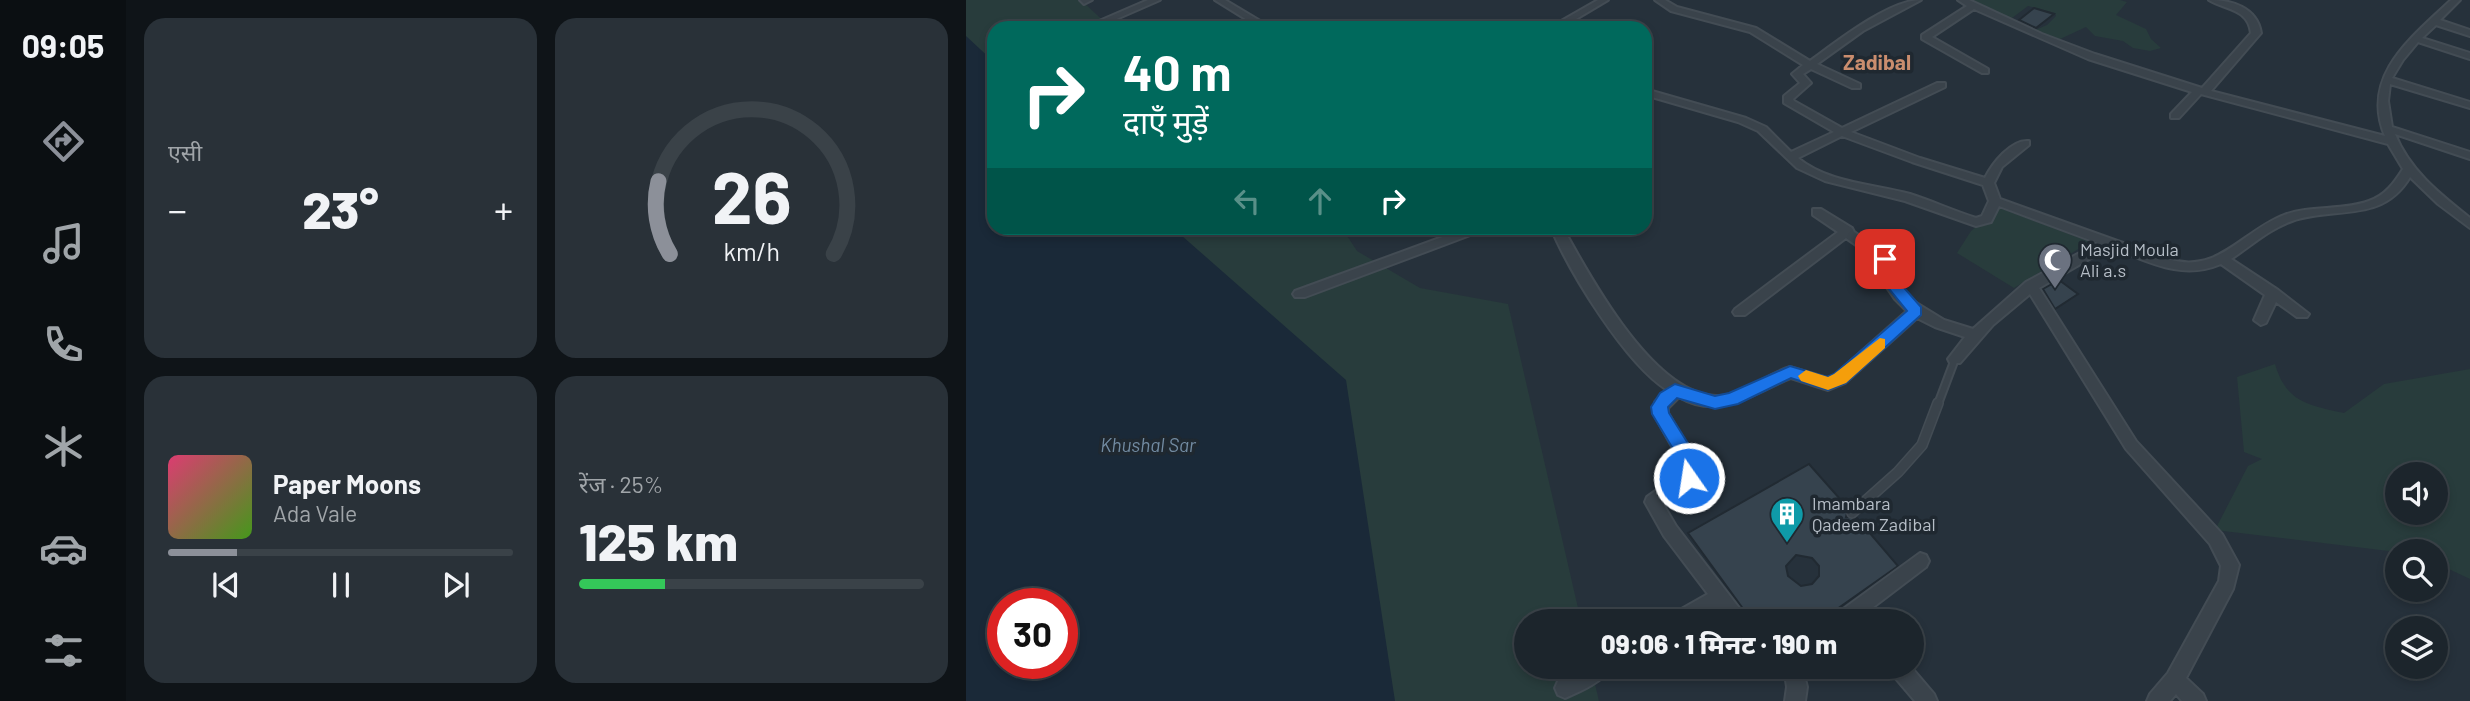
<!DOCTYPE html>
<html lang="hi">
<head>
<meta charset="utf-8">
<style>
  :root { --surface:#1c252c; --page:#293138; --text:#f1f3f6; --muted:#a0a5a9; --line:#3a4248; --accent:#8c9099 }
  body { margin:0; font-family:Barlow,"Noto Sans Devanagari",sans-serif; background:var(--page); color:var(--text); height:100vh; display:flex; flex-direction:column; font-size:26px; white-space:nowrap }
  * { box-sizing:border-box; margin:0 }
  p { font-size:23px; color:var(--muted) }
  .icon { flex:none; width:38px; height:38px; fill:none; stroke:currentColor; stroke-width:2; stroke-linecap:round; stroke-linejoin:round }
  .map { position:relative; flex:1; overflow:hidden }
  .details { display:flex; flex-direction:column; gap:18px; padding:18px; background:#0f1418; width:840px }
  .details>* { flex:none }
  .hud { position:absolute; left:21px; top:21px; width:665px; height:214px; border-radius:21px; box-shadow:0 4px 10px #0003,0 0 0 2px var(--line); background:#00695c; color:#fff; overflow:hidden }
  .controls { position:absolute; left:1419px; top:462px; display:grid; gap:14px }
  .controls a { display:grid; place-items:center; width:63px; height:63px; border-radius:50%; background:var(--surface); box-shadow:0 4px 10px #0003,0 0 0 2px var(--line); font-size:35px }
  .speed { position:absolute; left:21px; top:588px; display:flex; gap:14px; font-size:35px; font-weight:700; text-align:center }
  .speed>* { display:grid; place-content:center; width:91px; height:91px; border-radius:50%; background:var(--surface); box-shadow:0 4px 10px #0003,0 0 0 2px var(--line); line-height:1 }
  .speed .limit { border:10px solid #d22; background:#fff; color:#111 }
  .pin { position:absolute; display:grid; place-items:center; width:60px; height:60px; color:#fff; margin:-30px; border-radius:14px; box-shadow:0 4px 10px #0006 }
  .me { position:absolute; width:77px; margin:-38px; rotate:347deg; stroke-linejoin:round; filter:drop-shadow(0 0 5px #0008) }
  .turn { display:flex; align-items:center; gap:24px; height:147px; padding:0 21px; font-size:32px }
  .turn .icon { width:91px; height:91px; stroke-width:2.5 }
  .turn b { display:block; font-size:49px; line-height:60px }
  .lanes { display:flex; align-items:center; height:66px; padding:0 21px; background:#0003; justify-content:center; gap:35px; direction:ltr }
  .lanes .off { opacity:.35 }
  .big { font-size:52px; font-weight:800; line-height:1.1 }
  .details .widget { flex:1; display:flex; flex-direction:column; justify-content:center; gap:10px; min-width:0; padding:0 24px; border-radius:21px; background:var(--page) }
  .details .dial { align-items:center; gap:0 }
  .dial svg { height:182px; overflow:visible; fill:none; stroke:var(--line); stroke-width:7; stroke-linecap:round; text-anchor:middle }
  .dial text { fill:var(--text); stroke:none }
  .song { display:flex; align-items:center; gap:21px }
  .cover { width:84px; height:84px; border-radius:10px; background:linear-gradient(135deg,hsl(340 70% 55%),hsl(100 70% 35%)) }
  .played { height:7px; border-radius:4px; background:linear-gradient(90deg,var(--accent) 20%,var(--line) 20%) }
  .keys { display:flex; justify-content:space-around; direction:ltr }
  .heat { display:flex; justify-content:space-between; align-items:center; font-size:38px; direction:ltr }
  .charge { height:10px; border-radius:5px; background:linear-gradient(90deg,#34c759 25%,var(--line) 0) }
  .details .tiles { flex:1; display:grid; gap:18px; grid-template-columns:repeat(2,1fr) }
  .trip { position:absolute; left:548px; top:609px; width:410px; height:70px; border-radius:35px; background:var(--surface); box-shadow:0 4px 10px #0003,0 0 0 2px var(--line); font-weight:800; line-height:70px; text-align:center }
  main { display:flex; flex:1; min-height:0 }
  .dock { display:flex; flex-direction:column; width:126px; justify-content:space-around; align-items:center; background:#0b0f12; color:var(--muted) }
  .dock .icon { width:49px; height:49px }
  .dock .on { color:var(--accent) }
  .dock b { font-size:32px; color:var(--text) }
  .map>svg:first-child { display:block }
  .green { fill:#283c3c; fill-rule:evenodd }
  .water { fill:#1a2938; fill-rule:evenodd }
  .building { fill:#36434e; stroke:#212a32; stroke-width:2; fill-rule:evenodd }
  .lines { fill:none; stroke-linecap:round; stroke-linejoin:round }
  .service-far1-casing { stroke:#434c54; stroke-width:10 }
  .service-casing { stroke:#434c54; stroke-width:12 }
  .minor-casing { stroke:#434c54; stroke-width:4 }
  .service-far1 { stroke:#3a434b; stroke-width:6 }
  .service { stroke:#3a434b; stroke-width:9 }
  .minor { fill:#3a434b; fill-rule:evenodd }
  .route { fill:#1a73e8; stroke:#114b97; stroke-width:2 }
  .slow { fill:#f59e0b }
  .labels { text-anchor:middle; stroke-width:7; stroke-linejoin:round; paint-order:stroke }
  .poi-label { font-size:18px; fill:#b6bec7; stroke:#1f2830; text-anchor:start }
  .water-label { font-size:19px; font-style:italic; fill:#728ba2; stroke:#1f2830 }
  .far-district-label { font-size:21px; font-weight:bold; fill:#ca8d6e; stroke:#1f2830 }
</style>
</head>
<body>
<main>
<nav class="dock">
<b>09:05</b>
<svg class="icon on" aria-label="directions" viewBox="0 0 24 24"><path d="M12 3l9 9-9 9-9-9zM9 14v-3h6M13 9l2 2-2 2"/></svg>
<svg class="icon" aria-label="music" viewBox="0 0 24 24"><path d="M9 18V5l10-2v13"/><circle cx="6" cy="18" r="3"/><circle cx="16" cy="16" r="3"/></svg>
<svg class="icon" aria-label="phone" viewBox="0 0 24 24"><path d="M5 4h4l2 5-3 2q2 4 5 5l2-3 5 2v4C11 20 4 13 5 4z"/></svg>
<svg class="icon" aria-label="climate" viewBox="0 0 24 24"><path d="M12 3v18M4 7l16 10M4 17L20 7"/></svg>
<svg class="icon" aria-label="car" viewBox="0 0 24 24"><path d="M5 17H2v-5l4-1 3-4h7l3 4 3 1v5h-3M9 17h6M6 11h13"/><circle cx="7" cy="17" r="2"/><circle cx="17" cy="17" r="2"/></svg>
<svg class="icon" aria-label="filters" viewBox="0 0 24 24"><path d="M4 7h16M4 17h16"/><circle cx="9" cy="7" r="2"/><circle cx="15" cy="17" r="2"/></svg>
</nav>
<section class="details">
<div class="tiles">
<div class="widget"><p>एसी</p>
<div class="heat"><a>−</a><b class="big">23°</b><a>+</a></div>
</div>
<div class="widget dial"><svg viewBox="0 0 100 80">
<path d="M14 69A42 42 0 1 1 86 69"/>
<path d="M14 69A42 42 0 0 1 9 37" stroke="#8c9099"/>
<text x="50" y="56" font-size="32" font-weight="700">26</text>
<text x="50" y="72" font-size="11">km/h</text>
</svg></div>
<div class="widget">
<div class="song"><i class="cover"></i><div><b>Paper Moons</b><p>Ada Vale</p></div></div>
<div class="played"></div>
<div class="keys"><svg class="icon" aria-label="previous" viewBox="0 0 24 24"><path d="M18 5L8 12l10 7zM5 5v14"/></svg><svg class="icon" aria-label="pause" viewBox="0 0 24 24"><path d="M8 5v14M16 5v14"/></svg><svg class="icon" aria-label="next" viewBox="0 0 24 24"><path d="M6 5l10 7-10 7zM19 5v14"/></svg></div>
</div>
<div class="widget"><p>रेंज · 25%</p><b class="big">125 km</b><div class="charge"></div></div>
</div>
</section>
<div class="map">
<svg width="1504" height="701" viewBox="0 0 1504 701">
  <rect width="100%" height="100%" fill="#26313b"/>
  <!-- green -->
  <g class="green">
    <path d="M0 0H115L145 28H28V228H376L391 251 454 288 542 304 615 621H560V667H625L633 701H0ZM37 604H96V663H37Z"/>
    <path d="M1000 0H1154L1161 2 1150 15 1180 29 1185 39 1195 48 1184 51 1167 48 1157 41 1129 36 1120 27 1092 40 1067 31 1081 25 1090 16 1089 13 1062 6 1042 21Z"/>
    <path d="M1034 208 1124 242 1048 288 991 253 1005 231Z"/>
    <path d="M1309 364C1320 402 1342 405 1378 413L1418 384 1504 369V579L1470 563V551L1431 552 1249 530 1282 466 1296 459 1278 452 1271 377ZM1432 474H1470V513H1432Z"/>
  </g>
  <!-- water -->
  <path class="water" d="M0 36 28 62V228H207L380 380 429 701H0ZM37 604H96V663H37Z"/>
  <!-- building -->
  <g class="building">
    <path d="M1068 8 1088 14 1070 28 1053 20Z"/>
    <path d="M1093 280 1112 294 1089 309 1077 289Z"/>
    <path d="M843 464 882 508 880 517 891 518 932 566 854 621H786L722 533ZM830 555 846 558 853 566V576L846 584 835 586 822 576 820 566Z"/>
  </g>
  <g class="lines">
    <!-- service-far1 casing -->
    <g class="service-far1-casing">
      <path id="service-far1" d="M972 404 989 359"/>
    </g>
    <!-- service casing -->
    <g class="service-casing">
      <path id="service" d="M886 513 932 472 956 445 972 403"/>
    </g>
    <!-- minor casing -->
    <g class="minor-casing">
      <g id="minor">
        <path d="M114 0H126L118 4Z"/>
        <path d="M182 0H194L130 28H117Z"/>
        <path d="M249 0H259L306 28H294Z"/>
        <path d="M632 0H642L595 28H583Z"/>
        <path d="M689 0H699L711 7 790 28 844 61C870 42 923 0 955 0L897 31 851 64 894 84V88H886L845 69 837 74 845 83 827 99 828 101 876 128 971 83H979V87L885 132 954 158 1019 178C1026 164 1045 139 1063 141V145L1036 167 1028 183 1034 199 1202 259C1252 275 1276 231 1318 215 1345 205 1376 211 1403 201 1420 195 1428 183 1437 169L1422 144 1235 94 1213 118H1205V114L1226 92 1122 59 1008 9 966 37 1022 69V73H1016L956 39V35L1001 6 992 0H1003L1076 34 1129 54 1236 88 1285 33C1282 8 1259 10 1243 0 1265 0 1291 7 1295 33L1245 91 1419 136C1394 76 1445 38 1485 0H1494L1474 20 1504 30V36L1470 25 1456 38 1504 53V59L1452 42 1437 60 1426 78 1504 102V108L1424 84 1422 101 1426 127 1504 152V159L1429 134C1444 171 1474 194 1504 218V228L1472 204 1444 177C1416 224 1369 206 1326 221 1303 229 1285 246 1265 259L1312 290 1343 314 1341 317H1331L1310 302 1300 323 1295 325 1288 320 1299 295 1255 264C1215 281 1182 261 1144 247L1073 288 1170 441 1256 534 1273 565 1267 589 1220 678 1237 694 1240 701H1216L1210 694 1204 701H1181L1184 694 1202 673 1253 581 1255 566 1244 544 1160 449 1064 294 1027 325 994 363H984L982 359 999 337 969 327 951 318 879 383 862 390 825 378C787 393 754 421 713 397L702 408V413L736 472 734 477 697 504 710 526 783 621H763L752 607 728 621H702L705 615 742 594 698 536 679 502 681 497 719 470 688 414 689 402 701 390C659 363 604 273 585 228H597C624 277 687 394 750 396 776 397 800 374 824 367L861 378 869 375 941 311 929 299 920 286 913 261 880 238 779 315H769L767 312 769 309 872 232 847 215V209H855L886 228 888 232 923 256 933 285 947 301 978 320 1007 329 1060 282 1132 243 1033 206 1025 222 1010 226 939 201 859 181 831 168 792 131 772 122 679 95V89L780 118 800 127 825 152 868 132 818 103V96L834 83 826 74 837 65 784 32 705 11ZM876 136 946 162 1017 185 1023 201 1016 216 1010 218C988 211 966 201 944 194 907 184 862 183 832 158Z"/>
        <path d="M501 228H517L515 231 339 297H329L327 294 329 291Z"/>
        <path d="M954 553 960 555 963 561 960 567 889 621H866L869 615Z"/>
        <path d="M617 667H644C639 681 613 692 599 698L592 695 589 688 592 681Z"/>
        <path d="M818 667H836L841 687 839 701H819L821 687Z"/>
        <path d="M924 667H945L968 694 971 701H949L926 674Z"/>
      </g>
    </g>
    <!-- service-far1 -->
    <use href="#service-far1" class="service-far1"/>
    <!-- service -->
    <use href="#service" class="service"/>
    <!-- minor -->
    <use href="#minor" class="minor"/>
  </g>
  <!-- route -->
  <path class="route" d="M919 254 926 259 933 282 955 307V315L880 383 862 390 825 378 772 404 749 409 711 398 702 407 703 413 733 461 737 472 729 484H716L714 478 718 467 686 414 685 407 694 393 709 384 749 396 763 393 824 366 861 377 868 374 941 311 919 284 912 259Z"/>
  <!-- slow -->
  <path class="slow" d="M914 338 919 339V348L880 383 862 390 835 381 832 376 840 370 862 377 868 374Z"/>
  <!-- icons -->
  <defs>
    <g id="mosque-pin" transform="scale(1.75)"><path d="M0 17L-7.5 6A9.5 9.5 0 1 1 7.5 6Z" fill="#6b7280" stroke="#1f2830"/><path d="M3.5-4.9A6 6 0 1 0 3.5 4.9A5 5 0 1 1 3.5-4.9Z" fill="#fff"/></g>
    <g id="building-pin" transform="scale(1.75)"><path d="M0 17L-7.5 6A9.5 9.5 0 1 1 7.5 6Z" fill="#0f9aa8" stroke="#1f2830"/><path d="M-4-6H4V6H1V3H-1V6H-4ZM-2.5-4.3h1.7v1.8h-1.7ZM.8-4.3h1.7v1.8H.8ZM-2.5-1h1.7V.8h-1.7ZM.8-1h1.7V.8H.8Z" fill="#fff"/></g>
  </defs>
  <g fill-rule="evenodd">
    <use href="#mosque-pin" x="1089" y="260"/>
    <use href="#building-pin" x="821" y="514"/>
  </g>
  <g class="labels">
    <!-- poi labels -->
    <g class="poi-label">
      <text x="1114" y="256">Masjid Moula<tspan x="1114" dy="21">Ali a.s</tspan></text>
      <text x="846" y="510">Imambara<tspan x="846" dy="21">Qadeem Zadibal</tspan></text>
    </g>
    <!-- water labels -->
    <g class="water-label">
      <text x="182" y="452">Khushal Sar</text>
    </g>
    <!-- far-district labels -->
    <g class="far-district-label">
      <text x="911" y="70">Zadibal</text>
    </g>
  </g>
</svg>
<div class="controls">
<a><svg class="icon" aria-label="sound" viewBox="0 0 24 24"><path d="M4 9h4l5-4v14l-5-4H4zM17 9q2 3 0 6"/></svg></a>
<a><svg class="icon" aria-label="search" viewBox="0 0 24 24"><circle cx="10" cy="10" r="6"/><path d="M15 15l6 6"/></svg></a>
<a><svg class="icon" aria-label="layers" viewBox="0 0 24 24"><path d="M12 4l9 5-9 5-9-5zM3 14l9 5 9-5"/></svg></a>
</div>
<div class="speed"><div class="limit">30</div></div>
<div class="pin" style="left:919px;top:259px;background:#d93025"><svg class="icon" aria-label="arrive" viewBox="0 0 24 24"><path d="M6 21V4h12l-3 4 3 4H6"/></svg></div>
<svg class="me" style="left:723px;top:478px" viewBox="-20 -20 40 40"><circle r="17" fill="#1a73e8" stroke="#fff" stroke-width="3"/><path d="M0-11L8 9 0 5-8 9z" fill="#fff"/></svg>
<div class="trip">09:06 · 1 मिनट · 190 m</div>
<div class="hud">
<div class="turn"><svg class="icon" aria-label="right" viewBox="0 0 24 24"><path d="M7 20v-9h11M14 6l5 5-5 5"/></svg><div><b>40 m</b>दाएँ मुड़ें</div></div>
<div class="lanes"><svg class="icon off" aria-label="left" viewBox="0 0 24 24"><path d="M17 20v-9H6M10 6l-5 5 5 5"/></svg><svg class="icon off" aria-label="ahead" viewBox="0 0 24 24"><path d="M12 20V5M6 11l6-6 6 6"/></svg><svg class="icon" aria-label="right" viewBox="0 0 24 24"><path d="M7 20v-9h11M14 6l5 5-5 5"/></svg></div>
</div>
</div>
</main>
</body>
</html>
